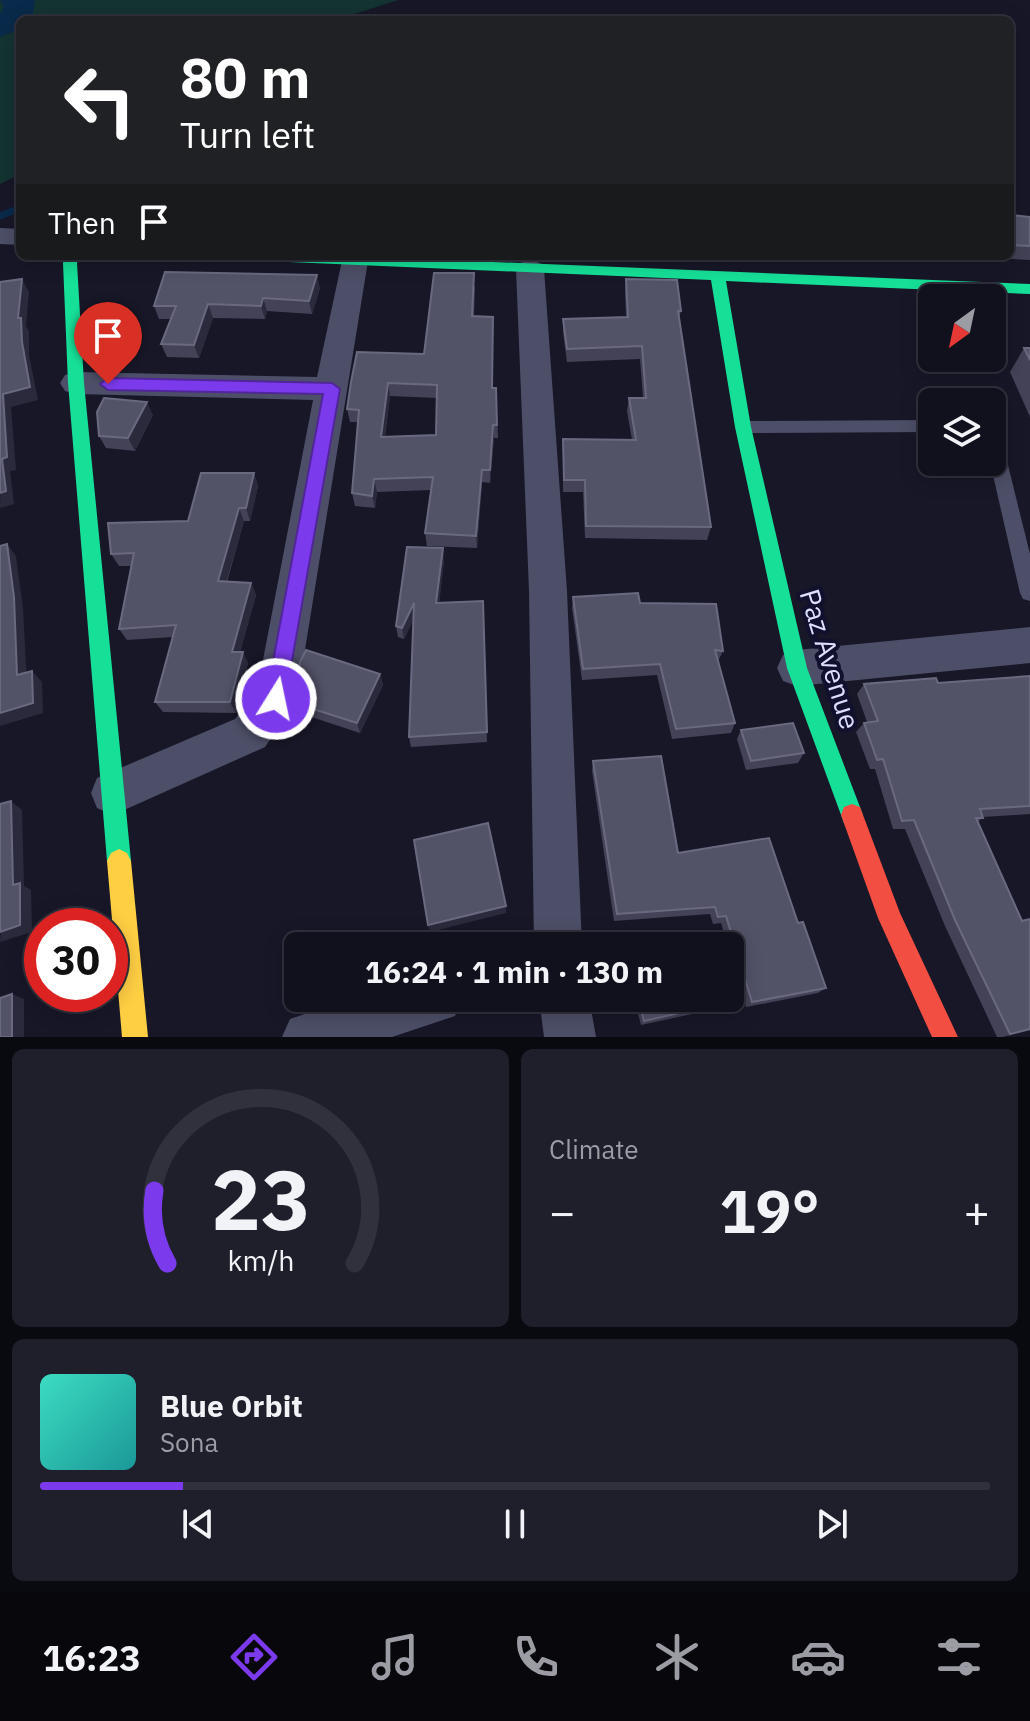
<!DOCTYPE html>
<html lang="en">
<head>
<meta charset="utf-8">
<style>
  :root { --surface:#11111e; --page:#1e1f2b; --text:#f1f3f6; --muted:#9c9da4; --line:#30313c; --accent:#7c3aed }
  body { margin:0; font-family:"IBM Plex Sans",sans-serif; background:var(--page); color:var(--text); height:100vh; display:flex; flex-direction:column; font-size:30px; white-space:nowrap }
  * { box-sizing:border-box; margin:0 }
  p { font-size:26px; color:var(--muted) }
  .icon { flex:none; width:44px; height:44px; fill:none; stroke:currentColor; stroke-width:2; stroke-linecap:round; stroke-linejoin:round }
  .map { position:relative; height:1037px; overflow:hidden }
  .details { display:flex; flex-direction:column; gap:12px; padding:12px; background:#090910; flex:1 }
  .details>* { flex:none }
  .hud { position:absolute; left:16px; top:16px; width:998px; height:244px; border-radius:12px; box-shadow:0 4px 20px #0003,0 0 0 2px var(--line); background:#202124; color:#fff; overflow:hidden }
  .needle { width:52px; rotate:213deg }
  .controls { position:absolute; left:918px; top:284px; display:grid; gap:16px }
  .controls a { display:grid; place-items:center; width:88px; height:88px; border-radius:12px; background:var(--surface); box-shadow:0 4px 20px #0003,0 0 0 2px var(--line); font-size:40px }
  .speed { position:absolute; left:24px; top:908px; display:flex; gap:16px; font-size:40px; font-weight:700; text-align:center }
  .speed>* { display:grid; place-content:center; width:104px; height:104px; border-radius:50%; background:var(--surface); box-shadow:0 4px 20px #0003,0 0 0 2px var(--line); line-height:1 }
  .speed .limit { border:12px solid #d22; background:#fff; color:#111 }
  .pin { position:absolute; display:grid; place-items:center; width:68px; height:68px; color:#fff; margin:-82px -34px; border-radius:50% 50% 50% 0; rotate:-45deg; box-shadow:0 0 8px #0007 }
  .pin .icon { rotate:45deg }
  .me { position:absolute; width:88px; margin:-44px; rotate:10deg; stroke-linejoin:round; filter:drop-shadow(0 0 6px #0008) }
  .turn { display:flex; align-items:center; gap:28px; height:168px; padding:0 32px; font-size:36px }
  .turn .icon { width:104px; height:104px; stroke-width:2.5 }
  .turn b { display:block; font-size:56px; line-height:68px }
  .then { display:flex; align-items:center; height:76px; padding:0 32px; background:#0003; gap:16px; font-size:30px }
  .big { font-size:60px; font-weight:800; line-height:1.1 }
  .details .widget { flex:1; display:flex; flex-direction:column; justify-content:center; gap:12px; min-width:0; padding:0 28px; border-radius:12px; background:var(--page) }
  .details .dial { align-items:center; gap:0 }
  .dial svg { height:208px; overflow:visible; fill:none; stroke:var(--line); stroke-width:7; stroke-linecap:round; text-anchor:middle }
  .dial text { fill:var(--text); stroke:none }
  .song { display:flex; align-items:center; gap:24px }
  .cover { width:96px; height:96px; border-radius:12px; background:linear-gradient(135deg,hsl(170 70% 55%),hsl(180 70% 35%)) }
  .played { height:8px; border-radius:4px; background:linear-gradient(90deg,var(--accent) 15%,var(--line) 15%) }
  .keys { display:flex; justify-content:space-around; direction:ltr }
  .heat { display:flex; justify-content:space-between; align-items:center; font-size:44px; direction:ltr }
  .details .tiles { flex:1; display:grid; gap:12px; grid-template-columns:1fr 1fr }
  .widget:last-child { grid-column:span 2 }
  .trip { position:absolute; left:284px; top:932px; width:460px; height:80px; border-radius:12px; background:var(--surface); box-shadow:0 4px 20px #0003,0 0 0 2px var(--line); font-weight:800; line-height:80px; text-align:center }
  .tabs { display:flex; height:128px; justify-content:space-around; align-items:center; background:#07070c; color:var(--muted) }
  .tabs .icon { width:56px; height:56px }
  .tabs .on { color:var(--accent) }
  .tabs b { font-size:36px; color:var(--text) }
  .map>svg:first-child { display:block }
  .green { fill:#143431 }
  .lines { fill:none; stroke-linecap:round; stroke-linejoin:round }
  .stream { stroke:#0a2a4b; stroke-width:7 }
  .river { fill:#0a2a4b; fill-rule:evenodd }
  .lane { fill:#4d4f68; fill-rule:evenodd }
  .street { fill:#4d4f68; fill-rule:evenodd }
  .fast { fill:#16e098; fill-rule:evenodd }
  .slow { fill:#ffcf43; fill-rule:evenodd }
  .jam { fill:#f24e42; fill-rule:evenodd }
  .wall { fill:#434256; fill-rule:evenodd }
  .shaded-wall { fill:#2a2a3c }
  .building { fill:#535368; stroke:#696980; stroke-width:2; fill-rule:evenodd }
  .route { fill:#7c3aed; stroke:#51269a; stroke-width:2 }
  .labels { text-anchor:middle; stroke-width:8; stroke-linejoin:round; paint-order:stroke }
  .street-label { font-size:28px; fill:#dedfff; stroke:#11112e }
</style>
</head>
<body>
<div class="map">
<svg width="1030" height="1037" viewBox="0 0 1030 1037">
  <rect width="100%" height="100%" fill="#171728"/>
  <!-- green -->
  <path class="green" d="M0 0H398L336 20H20V174L0 184Z"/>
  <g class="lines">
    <!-- stream -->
    <path class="stream" d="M0 216 20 208"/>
    <!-- river -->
    <path class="river" d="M0 0H35L32 20H20V29L0 37V13L4 7Z"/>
    <!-- lane -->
    <g class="lane">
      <path d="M932 420V432L743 433 735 427 743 421Z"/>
      <path d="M992 427 1000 433 1030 554V601L1023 599 1020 593 990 462Z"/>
    </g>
    <!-- street -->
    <g class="street">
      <path d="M0 228 20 229V245L0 244Z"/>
      <path d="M343 256H365L368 261 297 699 265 747 113 815 97 808 91 793 97 778 235 719 257 691 313 400 76 394 65 391 60 383 65 375 76 372 317 377Z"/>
      <path d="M530 260 540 263 544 269 567 591 582 946H534L529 591 516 269 520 263Z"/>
      <path d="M1030 627V663L797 686 783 681 777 668 783 655 797 650Z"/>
      <path d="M352 998H462L455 1016 392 1037H282L290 1019Z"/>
      <path d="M539 998H589L596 1037H544Z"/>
    </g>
    <!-- fast -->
    <g class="fast">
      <path d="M66 256H80L77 263 84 383 131 861 127 869 119 873 111 869 107 861 68 383 63 263Z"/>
      <path d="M235 256H347L1030 284V294L726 281 751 427 807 668 863 815 860 823 852 826 844 823 787 668 735 427 711 280 242 260Z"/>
    </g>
    <!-- slow -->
    <path class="slow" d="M119 849 127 853 131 861 148 1037H122L107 861 111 853Z"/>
    <!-- jam -->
    <path class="jam" d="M852 804 860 807 900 913 958 1037H932L878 918 841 815 844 807Z"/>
  </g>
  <!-- wall -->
  <g class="wall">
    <path d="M1010 209 1012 215 1030 217V260L996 258V256H1010Z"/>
    <path d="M626 279 681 311 679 318 711 527 707 540 585 538 583 492H563V439L632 440 627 411 629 398H643L640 359 567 362 563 332V319L626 317 625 292Z"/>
    <path d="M475 286 474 316 493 388H496L498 438H494L490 483 482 482 477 548 427 546 425 533 431 490 377 492 375 508 355 506 352 493 358 422H350L347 409 424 354ZM390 396 437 398 436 435 385 437Z"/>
    <path d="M320 288 312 314 267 311 265 319 213 318 199 358 167 357 161 344 171 319H159L154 306Z"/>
    <path d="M1024 348H1030V417L1010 372Z"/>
    <path d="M153 415 135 451 106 448 99 436Z"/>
    <path d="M254 473 258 486 250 521H244L227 582 251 583 256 595 240 652 248 663 236 713 163 712 155 702 173 637 127 640 119 629 131 566H119L111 554 188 521Z"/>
    <path d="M444 560 439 603 483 601 487 742 411 747 409 737 413 620 404 639 398 637 396 626Z"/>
    <path d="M573 597 640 603 723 651 718 661 735 723 731 733 672 739 657 675 582 680 572 608Z"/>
    <path d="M380 674 383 685 360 733 293 711 288 701 295 689Z"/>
    <path d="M1030 676V814L983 817 978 822 1030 1030 1003 1037H997L945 926 905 829H893L875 769H870L856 732 864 723 867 722 857 694 864 684 938 683Z"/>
    <path d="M741 730 804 753 798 763 746 770 737 739Z"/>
    <path d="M593 761 678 853 798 923 826 988 818 993 746 1007 730 953V946H728L721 923 713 924 710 914 614 921 592 771Z"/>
    <path d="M634 998H694L697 1009 692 1014 641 1025Z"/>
  </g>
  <!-- shaded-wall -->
  <g class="shaded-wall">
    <path d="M317 275 320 288 312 314 309 301Z"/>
    <path d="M22 279 29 292 26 326 29 331V355L38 400 11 407 16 470 10 471 14 504 0 508 3 394 22 342 18 318Z"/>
    <path d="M263 298 267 311 265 319 261 306Z"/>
    <path d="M208 304 213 318 199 358 194 345Z"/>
    <path d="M388 383 390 396 383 450 381 437Z"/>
    <path d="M147 402 153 415 135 451 128 438Z"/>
    <path d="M493 425 494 438 490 483V470Z"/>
    <path d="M482 470V482L477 548 476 536Z"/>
    <path d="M254 473 258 486 250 521 246 508Z"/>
    <path d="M374 479 377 492 375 508 372 496Z"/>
    <path d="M239 508 244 521 223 593 218 581Z"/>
    <path d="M7 544 16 556 23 608 27 686 17 675Z"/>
    <path d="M443 548 444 560 438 614 436 603Z"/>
    <path d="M251 583 256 595 237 663 232 652Z"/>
    <path d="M414 603 416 614 404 639 402 628Z"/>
    <path d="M243 652 248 663 236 713 230 702Z"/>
    <path d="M32 671 42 682 43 713 0 726V713Z"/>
    <path d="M380 674 383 685 360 733 357 723Z"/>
    <path d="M11 801 22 810 24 886 31 890 32 932 0 942Z"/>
    <path d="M506 906V913L430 932 428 925Z"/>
    <path d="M12 994 24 999V1037H12Z"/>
  </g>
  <!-- building -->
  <g class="building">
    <path d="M1010 209 1012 215 1030 217V246L1010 245Z"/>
    <path d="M165 272 317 275 309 301 263 298 261 306 208 304 194 345 161 344 176 306H154Z"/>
    <path d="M434 273H474L472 316 493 317 492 388H496L497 425H493L490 470H482L476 536 425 533 433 477 374 479 372 496 352 493 359 410 347 409 351 382 357 352 424 354ZM388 383 437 385 436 435 381 437Z"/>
    <path d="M22 279 18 318H21L22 342 30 387 3 394 7 457 2 459 6 491 0 493V282Z"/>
    <path d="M626 279 677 280 681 311H678L711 527 586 526 585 480H564L563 439 636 440 629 398H646L642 346 567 349 563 319 628 317Z"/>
    <path d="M1024 348H1030V360Z"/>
    <path d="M104 398 147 402 128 438 99 436 97 412Z"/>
    <path d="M201 473H254L246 508H239L218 581 251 583 232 652H243L230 702H155L176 625 119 629 134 553 111 554 108 523 188 521Z"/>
    <path d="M7 544 14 597 17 675 32 671 33 703 0 713V546Z"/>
    <path d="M407 547 443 548 436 603 483 601 487 732 409 737 414 603 402 628 396 626Z"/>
    <path d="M638 593 640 603 716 604 723 651 715 650 735 723 676 729 660 664 583 669 573 597Z"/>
    <path d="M306 650 380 674 357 723 288 701 295 689 300 662Z"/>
    <path d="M1030 676V806L980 809 983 818H976L1022 921 1030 919V1029L1010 1034 955 920 914 820 902 821 883 759 877 760 864 723 878 721 864 684 936 678 938 683Z"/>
    <path d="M793 723 804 753 751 761 741 730Z"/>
    <path d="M661 756 678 853 769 838 798 923 803 922 826 988 752 1002 726 916 718 917 715 907 617 914 593 761Z"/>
    <path d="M11 801 13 885 20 883V925L0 932V804Z"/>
    <path d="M488 823 506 906 428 925 414 840Z"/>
    <path d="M12 994V1037H0V998Z"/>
    <path d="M638 998H694L697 1009 644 1021Z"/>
  </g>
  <!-- route -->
  <path class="route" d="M108 378 332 383 340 389 284 706 276 708 269 706 266 699 323 394 108 390 100 384Z"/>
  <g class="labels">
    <!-- street labels -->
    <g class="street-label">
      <text transform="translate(830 659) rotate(73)" y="10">Paz Avenue</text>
    </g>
  </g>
</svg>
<div class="controls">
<a><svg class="needle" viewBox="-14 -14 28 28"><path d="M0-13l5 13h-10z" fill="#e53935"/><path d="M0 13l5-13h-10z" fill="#9c9da4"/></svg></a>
<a><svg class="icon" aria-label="layers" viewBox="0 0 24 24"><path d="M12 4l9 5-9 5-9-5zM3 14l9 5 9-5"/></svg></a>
</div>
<div class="speed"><div class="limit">30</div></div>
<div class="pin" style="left:108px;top:384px;background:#d93025"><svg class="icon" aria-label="arrive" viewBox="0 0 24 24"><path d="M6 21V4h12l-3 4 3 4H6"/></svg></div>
<svg class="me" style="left:276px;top:699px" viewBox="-20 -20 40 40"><circle r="17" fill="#7c3aed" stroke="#fff" stroke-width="3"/><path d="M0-11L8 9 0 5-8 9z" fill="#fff"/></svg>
<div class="trip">16:24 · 1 min · 130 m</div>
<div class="hud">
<div class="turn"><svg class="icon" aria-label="left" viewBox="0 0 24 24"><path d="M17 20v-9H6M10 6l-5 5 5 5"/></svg><div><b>80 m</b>Turn left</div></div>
<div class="then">Then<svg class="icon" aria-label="arrive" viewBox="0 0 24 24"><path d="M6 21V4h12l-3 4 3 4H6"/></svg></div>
</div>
</div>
<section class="details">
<div class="tiles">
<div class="widget dial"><svg viewBox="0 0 100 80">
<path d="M14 69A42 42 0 1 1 86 69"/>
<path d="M14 69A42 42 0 0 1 9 41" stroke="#7c3aed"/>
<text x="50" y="56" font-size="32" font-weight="700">23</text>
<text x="50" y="72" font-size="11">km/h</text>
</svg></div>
<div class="widget"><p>Climate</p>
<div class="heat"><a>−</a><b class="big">19°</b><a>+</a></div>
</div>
<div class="widget">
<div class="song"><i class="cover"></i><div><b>Blue Orbit</b><p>Sona</p></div></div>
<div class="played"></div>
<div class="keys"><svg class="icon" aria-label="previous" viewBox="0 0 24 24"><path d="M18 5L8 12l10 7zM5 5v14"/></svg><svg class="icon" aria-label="pause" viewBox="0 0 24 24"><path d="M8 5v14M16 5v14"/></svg><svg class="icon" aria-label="next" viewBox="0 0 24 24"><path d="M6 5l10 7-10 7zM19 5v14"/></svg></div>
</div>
</div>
</section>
<nav class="tabs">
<b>16:23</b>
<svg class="icon on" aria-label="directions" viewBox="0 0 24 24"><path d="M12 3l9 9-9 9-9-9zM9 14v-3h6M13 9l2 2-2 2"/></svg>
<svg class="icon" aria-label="music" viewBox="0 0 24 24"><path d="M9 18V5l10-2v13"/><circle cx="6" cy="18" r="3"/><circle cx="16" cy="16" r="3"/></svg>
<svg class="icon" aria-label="phone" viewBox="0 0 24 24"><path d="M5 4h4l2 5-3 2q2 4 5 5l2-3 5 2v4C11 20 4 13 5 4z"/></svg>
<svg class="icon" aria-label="climate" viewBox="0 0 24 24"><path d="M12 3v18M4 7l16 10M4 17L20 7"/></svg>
<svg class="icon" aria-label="car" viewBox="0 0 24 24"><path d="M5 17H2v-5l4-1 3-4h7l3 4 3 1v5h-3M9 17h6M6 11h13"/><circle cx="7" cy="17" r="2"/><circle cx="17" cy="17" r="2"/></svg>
<svg class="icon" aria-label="filters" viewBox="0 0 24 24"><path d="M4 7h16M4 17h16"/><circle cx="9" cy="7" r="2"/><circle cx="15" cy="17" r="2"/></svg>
</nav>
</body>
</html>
